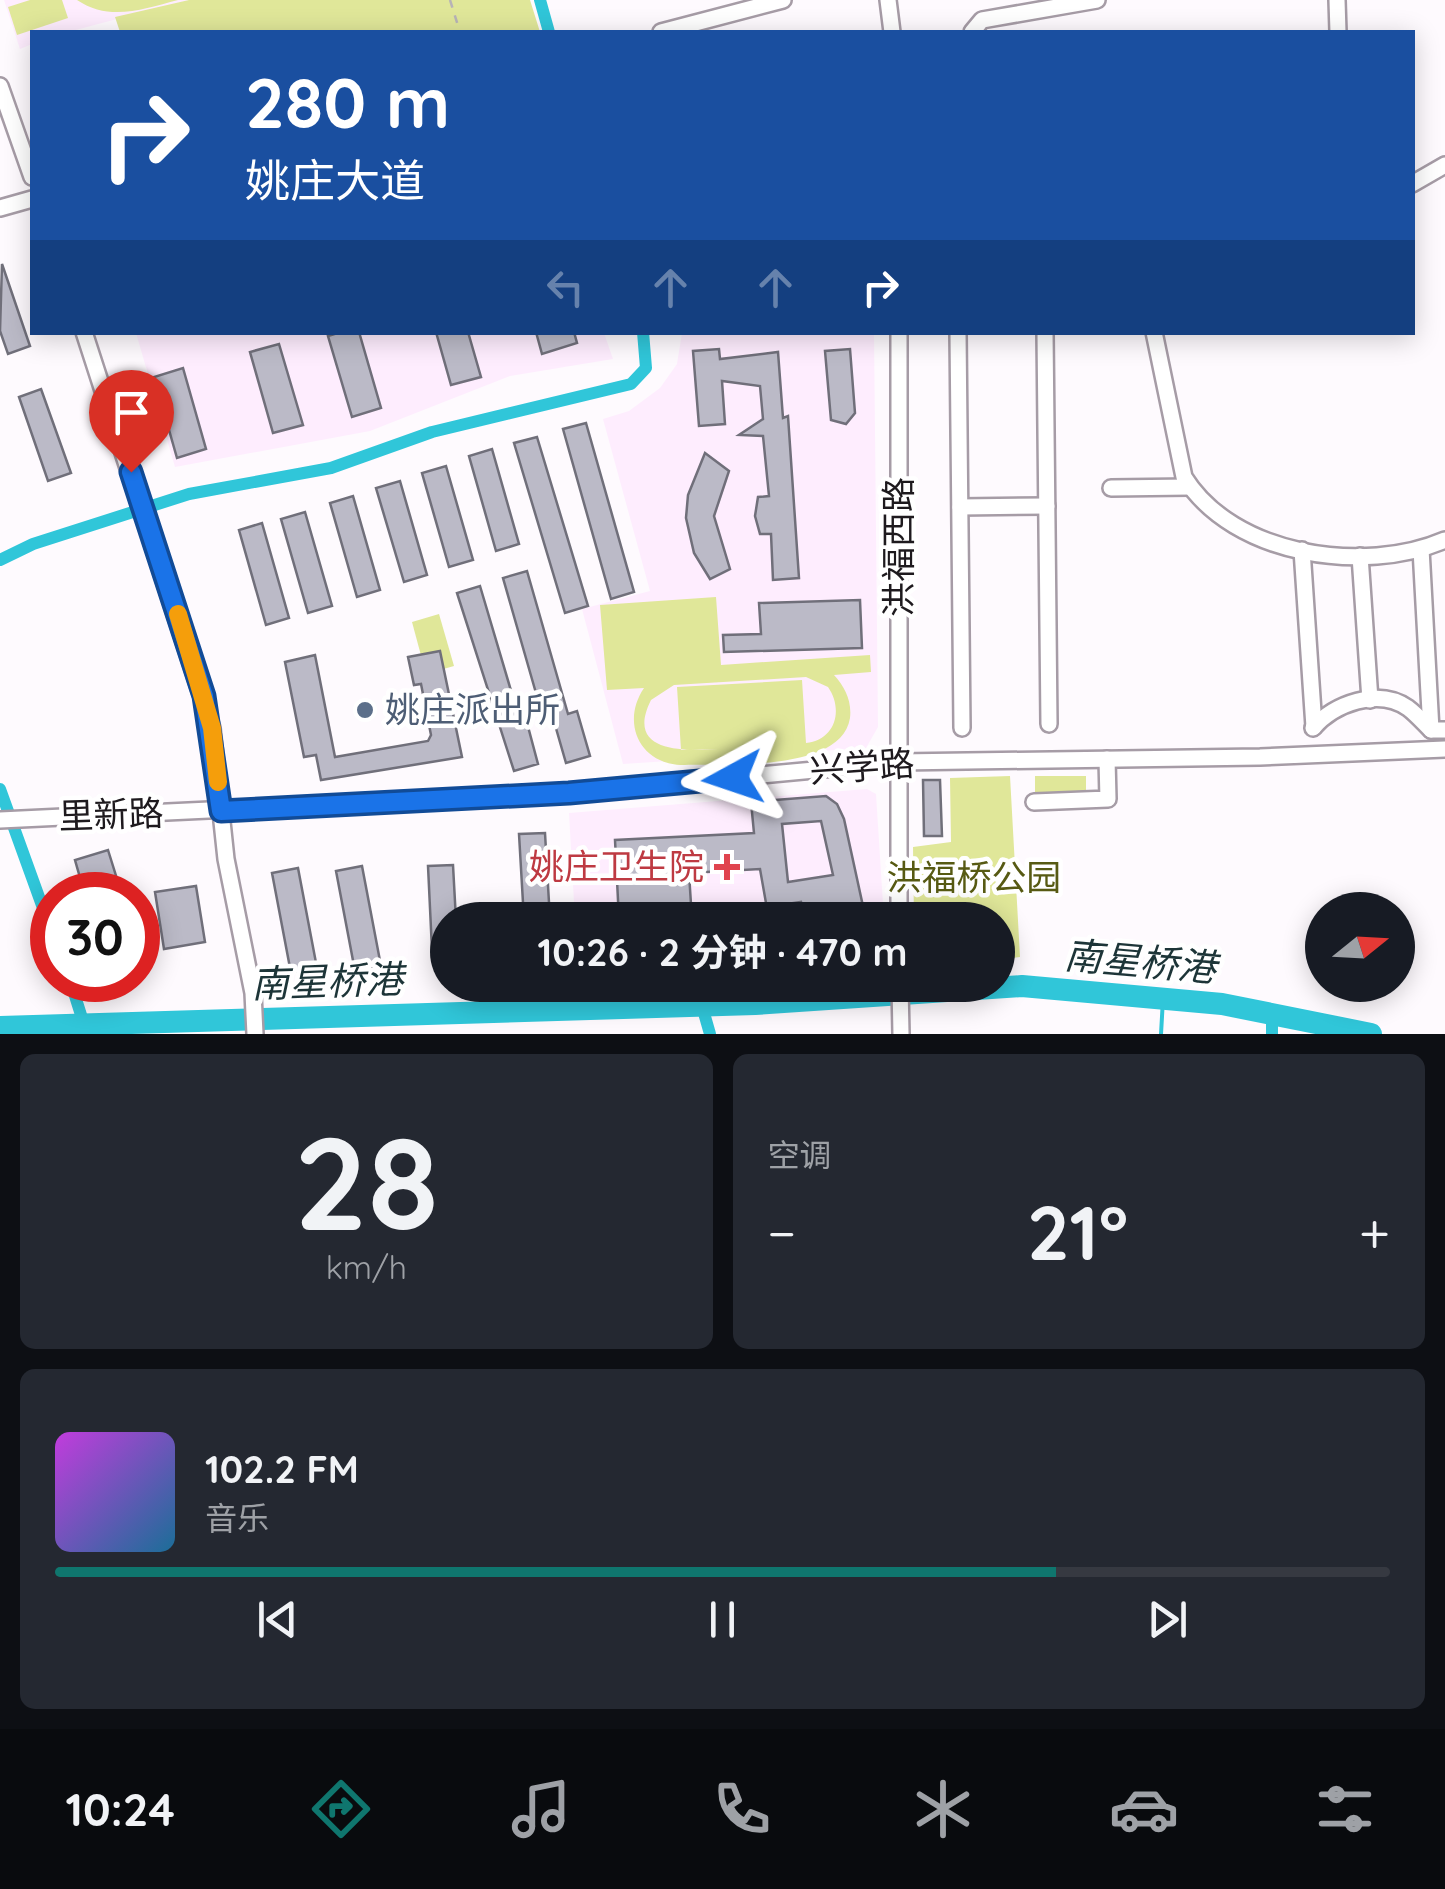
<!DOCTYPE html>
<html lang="zh">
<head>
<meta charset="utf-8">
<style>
  :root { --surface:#171b24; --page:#242831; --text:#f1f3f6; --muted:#9ea1a6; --line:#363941; --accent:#0f766e }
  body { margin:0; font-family:Quicksand,"Noto Sans SC",sans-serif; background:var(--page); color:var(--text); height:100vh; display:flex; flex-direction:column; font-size:38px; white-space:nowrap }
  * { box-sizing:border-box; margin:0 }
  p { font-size:32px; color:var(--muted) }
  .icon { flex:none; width:55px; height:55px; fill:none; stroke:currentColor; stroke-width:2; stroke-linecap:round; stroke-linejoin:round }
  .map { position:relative; height:1034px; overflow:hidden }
  .sheet { display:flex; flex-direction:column; gap:20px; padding:20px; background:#0d0f14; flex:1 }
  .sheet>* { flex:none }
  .top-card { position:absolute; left:30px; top:30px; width:1385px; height:305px; border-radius:0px; box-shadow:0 5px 25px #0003; background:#1a4fa0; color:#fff; overflow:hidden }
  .needle { width:65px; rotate:72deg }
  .buttons { position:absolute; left:1305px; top:892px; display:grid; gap:20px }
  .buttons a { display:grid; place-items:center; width:110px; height:110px; border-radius:50%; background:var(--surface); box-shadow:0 5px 25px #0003; font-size:50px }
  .speed { position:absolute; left:30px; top:872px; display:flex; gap:20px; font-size:50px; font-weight:700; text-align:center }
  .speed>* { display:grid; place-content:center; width:130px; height:130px; border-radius:50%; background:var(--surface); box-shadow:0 5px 25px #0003; line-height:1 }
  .speed .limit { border:15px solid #d22; background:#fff; color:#111 }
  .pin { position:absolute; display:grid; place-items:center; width:85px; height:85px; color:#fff; margin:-102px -42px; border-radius:50% 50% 50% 0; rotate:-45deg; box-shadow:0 0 10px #0007 }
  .pin .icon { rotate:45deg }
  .me { position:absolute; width:110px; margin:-55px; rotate:265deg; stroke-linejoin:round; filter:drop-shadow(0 0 8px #0008) }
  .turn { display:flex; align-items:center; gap:35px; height:210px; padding:0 50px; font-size:45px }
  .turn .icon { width:130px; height:130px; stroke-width:2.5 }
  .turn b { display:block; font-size:70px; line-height:85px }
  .lanes { display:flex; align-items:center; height:95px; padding:0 50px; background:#0003; justify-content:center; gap:50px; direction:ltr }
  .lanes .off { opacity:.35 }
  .big { font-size:75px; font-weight:700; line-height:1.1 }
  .sheet .card { flex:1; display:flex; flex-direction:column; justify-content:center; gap:15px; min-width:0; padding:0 35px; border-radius:15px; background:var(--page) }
  .sheet .dial { align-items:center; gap:0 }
  .dial b { font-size:130px; line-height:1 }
  .song { display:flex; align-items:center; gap:30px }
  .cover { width:120px; height:120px; border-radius:15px; background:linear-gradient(135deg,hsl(290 70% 55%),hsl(200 70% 35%)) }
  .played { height:10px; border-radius:5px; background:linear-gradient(90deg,var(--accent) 75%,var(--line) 75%) }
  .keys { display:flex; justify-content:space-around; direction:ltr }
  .heat { display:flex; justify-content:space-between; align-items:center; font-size:55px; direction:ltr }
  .sheet .tiles { flex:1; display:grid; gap:20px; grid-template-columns:1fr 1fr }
  .card:last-child { grid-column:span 2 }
  .trip { position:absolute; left:430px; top:902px; width:585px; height:100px; border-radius:50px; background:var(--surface); box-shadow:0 5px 25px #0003; font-weight:700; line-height:100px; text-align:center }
  .dock { display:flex; height:160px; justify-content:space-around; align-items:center; background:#090b0e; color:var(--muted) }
  .dock .icon { width:70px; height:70px }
  .dock .selected { color:var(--accent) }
  .dock b { font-size:45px; color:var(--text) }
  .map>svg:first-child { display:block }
  .built { fill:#feedfe }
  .green { fill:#e0e799; fill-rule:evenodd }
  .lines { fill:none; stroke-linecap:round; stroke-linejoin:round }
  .stream { stroke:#30c6d9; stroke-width:4 }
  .canal { stroke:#30c6d9; stroke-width:12 }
  .river { stroke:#30c6d9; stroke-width:22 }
  .building { fill:#bbbac7; stroke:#706f7a; stroke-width:2.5; fill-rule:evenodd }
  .minor-casing { stroke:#a69ca6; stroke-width:20 }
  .path { stroke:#b7b3b7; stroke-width:2.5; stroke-dasharray:8 8; stroke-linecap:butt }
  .minor { stroke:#fff; stroke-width:15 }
  .route-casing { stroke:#114b97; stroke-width:25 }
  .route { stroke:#1a73e8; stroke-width:18 }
  .slow { stroke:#f59e0b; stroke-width:18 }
  .service-dot { fill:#5c6f8a; stroke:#fff; stroke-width:4 }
  .health-dot { fill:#e0444e; stroke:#fff; stroke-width:4 }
  .labels { text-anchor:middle; stroke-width:9; stroke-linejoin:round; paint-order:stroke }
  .street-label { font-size:35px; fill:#1e1a1e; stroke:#fff }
  .service-label { font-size:35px; fill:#4e5e75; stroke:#fff; text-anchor:start }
  .health-label { font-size:35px; fill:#be3a42; stroke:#fff; text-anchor:end }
  .park-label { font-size:35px; fill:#575a13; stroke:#fff }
  .water-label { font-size:38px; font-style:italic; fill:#1d3538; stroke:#fff }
</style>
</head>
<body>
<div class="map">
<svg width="1445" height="1034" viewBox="0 0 1445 1034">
  <rect width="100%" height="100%" fill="#fefafe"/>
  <!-- built -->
  <g class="built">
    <path d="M4 0H189L68 32H32V44L20 49Z"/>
    <path d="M136 333H604L613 359 510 376 370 431 175 467Z"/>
    <path d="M682 333H874L878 727 866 748 623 764 582 609 650 591 603 419 629 411 660 388 677 364Z"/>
    <path d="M867 789 876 794 884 920H575L569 813Z"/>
  </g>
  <!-- green -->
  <g class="green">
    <path d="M30 0H62L68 18 17 35 8 7Z"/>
    <path d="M77 0H178C143 9 110 22 77 0Z"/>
    <path d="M189 0H530L540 32H120L115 17Z"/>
    <path d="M716 597 721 665 870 655 871 672 834 675C845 687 852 701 850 718 841 773 725 763 681 765 639 763 621 722 644 688L607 690 600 605ZM806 677 828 687C844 710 835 740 806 743L802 680 677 687 681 750 719 749C686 751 624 754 651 700L674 685Z"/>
    <path d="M439 614 454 666 426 674 412 622Z"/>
    <path d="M1010 776 1020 957 998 960V920H914L913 847 951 842 950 778Z"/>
    <path d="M1035 776H1086V805L1035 806Z"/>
  </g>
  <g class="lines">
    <!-- stream -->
    <path class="stream" d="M1161 1034 1163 999"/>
    <!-- canal -->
    <g class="canal">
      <path d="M540 0 549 32"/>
      <path d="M0 560 33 544 189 494 331 468 432 432 631 384 646 368 643 332"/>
      <path d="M0 789 52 933"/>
      <path d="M70 980 87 1034"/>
      <path d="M702 1006 710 1034"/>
      <path d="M1272 1034V1014"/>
    </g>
    <!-- river -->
    <path class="river" d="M0 1027 755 1004 1022 986 1222 1004 1371 1034"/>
  </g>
  <!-- building -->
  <g class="building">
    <path d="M2 264 30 346 8 354 0 331Z"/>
    <path d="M341 332H359L381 408 352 417 328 336Z"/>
    <path d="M436 332H468L481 377 451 385Z"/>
    <path d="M536 332H574L577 343 542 354Z"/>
    <path d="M279 344 303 425 273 433 250 352Z"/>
    <path d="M719 349 720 359 778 352 783 418 788 416 799 578 773 580 771 534H760L755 516 758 497 769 496 763 436 739 435 763 419 760 386 722 381 725 424 699 426 693 351Z"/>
    <path d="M850 349 855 413 846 424 831 420 825 351Z"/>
    <path d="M183 368 206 449 177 458 154 377Z"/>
    <path d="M41 389 71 473 48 481 19 397Z"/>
    <path d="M586 423 634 592 611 599 563 429Z"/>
    <path d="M537 437 588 606 565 613 514 443Z"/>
    <path d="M492 449 519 544 496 551 469 456Z"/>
    <path d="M705 453 729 471 714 516 730 569 710 579 694 553 686 518 688 495Z"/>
    <path d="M446 466 473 560 449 567 422 473Z"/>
    <path d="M400 481 427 575 404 582 376 488Z"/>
    <path d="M353 496 380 590 357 597 330 503Z"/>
    <path d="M305 512 332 606 308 613 281 519Z"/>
    <path d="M262 523 289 618 266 625 239 530Z"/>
    <path d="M527 571 568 714 577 711 590 756 566 763 549 704 540 707 503 578Z"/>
    <path d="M480 586 520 721 526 719 538 764 514 771 457 593Z"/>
    <path d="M860 600 862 648 724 652 723 635 761 634 759 603Z"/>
    <path d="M440 651 462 757 321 780 316 755 304 757 285 662 315 655 335 757 428 741 431 735 421 684 414 685 408 657Z"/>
    <path d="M923 780H940L942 836H924Z"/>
    <path d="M826 796 837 804 844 819 866 920H852V911L830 916 831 920H805L801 902 780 905 783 920H769L760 869 689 873 692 920H619L615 840 754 833 751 802ZM821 821 833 875 788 882 782 824Z"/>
    <path d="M545 833 550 920H524L519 834Z"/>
    <path d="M108 850 122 895H85L75 860Z"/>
    <path d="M453 865 456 920H448V949L432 950 428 866Z"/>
    <path d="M362 866 381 966 355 971 336 871Z"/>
    <path d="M298 868 317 968 291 973 272 873Z"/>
    <path d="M196 886 205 942 164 949 155 892Z"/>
  </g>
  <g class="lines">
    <!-- minor casing -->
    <g class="minor-casing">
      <g id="minor">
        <path d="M888 0 892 32"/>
        <path d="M1337 0 1338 32"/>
        <path d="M661 32 783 0"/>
        <path d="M972 32 982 20 1097 0"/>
        <path d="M0 86 32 177"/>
        <path d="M1412 184 1445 165"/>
        <path d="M0 208 32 199"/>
        <path d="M84 332 212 728 226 859 253 993 255 1034"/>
        <path d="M899 332V920"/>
        <path d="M958 332 962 728"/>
        <path d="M1045 332 1049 724"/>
        <path d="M1154 332 1184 477C1233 556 1364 575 1445 540"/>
        <path d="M1111 488 1190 487"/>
        <path d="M960 507 1047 506"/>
        <path d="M1421 549 1431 730"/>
        <path d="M1302 550 1314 727"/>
        <path d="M1360 556 1370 700"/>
        <path d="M1313 728C1334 704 1378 687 1408 708 1416 714 1424 723 1431 730H1445"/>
        <path d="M1034 802 1108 799 1107 759"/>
        <path d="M0 820 569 793 899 762 1260 757 1445 749"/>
        <path d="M900 985 901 1034"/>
      </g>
    </g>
    <!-- path -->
    <path class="path" d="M450 0 460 32"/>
    <!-- minor -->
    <use href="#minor" class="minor"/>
  </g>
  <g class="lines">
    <!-- route casing -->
    <g class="route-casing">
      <path id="route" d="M131 472 204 696 221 811 569 793 733 778"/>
    </g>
    <!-- route -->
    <use href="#route" class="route"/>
    <!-- slow -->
    <path class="slow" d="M178 614 212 728 218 782"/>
  </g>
  <!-- markers -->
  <circle class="service-dot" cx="365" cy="710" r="10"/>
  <path class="health-dot" d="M722 852h10v10h10v10h-10v10h-10v-10h-10v-10h10z"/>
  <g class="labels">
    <!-- street labels -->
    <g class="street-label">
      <text transform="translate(899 547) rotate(-90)" y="12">洪福西路</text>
      <text transform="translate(862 767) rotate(-4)" y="12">兴学路</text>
      <text transform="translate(111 815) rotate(-2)" y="12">里新路</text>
    </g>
    <!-- service labels -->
    <g class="service-label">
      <text x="385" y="722">姚庄派出所</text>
    </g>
    <!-- health labels -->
    <g class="health-label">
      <text x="704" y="879">姚庄卫生院</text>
    </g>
    <!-- park labels -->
    <g class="park-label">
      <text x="974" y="890">洪福桥公园</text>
    </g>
    <!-- water labels -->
    <g class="water-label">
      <text transform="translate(1140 962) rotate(5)" y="13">南星桥港</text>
      <text transform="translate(327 982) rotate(-2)" y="13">南星桥港</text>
    </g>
  </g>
</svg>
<div class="buttons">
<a><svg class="needle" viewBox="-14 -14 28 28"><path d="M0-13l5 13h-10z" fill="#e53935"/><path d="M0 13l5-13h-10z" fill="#9ea1a6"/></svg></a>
</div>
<div class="speed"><div class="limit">30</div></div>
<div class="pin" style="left:131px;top:472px;background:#d93025"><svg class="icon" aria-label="arrive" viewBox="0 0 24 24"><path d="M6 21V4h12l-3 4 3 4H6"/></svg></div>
<svg class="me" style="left:733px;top:778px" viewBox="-20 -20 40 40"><path d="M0-17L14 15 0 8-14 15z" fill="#1a73e8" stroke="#fff" stroke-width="4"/></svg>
<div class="trip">10:26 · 2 分钟 · 470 m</div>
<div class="top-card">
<div class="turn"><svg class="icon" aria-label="right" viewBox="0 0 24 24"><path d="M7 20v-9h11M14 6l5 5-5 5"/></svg><div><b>280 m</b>姚庄大道</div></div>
<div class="lanes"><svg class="icon off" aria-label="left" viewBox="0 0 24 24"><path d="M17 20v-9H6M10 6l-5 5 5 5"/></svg><svg class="icon off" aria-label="ahead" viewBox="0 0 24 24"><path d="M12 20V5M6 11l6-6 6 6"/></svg><svg class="icon off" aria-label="ahead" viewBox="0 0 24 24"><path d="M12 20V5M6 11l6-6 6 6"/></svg><svg class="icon" aria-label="right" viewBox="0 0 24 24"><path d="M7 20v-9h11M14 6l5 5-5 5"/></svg></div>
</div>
</div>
<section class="sheet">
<div class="tiles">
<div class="card dial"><b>28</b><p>km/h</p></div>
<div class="card"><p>空调</p>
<div class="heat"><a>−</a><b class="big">21°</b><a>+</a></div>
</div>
<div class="card">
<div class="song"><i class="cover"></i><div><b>102.2 FM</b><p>音乐</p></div></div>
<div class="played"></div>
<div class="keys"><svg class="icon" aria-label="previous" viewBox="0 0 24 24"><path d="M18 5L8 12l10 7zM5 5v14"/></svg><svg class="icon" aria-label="pause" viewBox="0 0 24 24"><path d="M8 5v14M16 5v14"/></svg><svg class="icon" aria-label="next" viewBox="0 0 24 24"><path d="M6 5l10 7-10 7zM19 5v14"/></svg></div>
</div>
</div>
</section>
<nav class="dock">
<b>10:24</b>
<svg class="icon selected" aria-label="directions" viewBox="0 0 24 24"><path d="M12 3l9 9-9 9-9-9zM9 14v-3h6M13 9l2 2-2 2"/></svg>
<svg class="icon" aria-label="music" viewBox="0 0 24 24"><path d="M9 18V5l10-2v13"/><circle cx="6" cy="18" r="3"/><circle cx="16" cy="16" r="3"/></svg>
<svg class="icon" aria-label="phone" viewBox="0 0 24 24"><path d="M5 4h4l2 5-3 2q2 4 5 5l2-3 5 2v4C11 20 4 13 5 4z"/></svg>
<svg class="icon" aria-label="climate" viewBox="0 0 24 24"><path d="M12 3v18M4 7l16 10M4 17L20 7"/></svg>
<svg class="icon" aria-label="car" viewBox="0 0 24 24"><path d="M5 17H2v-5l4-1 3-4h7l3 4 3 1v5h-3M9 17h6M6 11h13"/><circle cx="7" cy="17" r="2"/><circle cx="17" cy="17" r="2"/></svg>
<svg class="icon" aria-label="filters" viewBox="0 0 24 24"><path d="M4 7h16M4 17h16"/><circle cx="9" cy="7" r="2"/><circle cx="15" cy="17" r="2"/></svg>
</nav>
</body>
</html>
